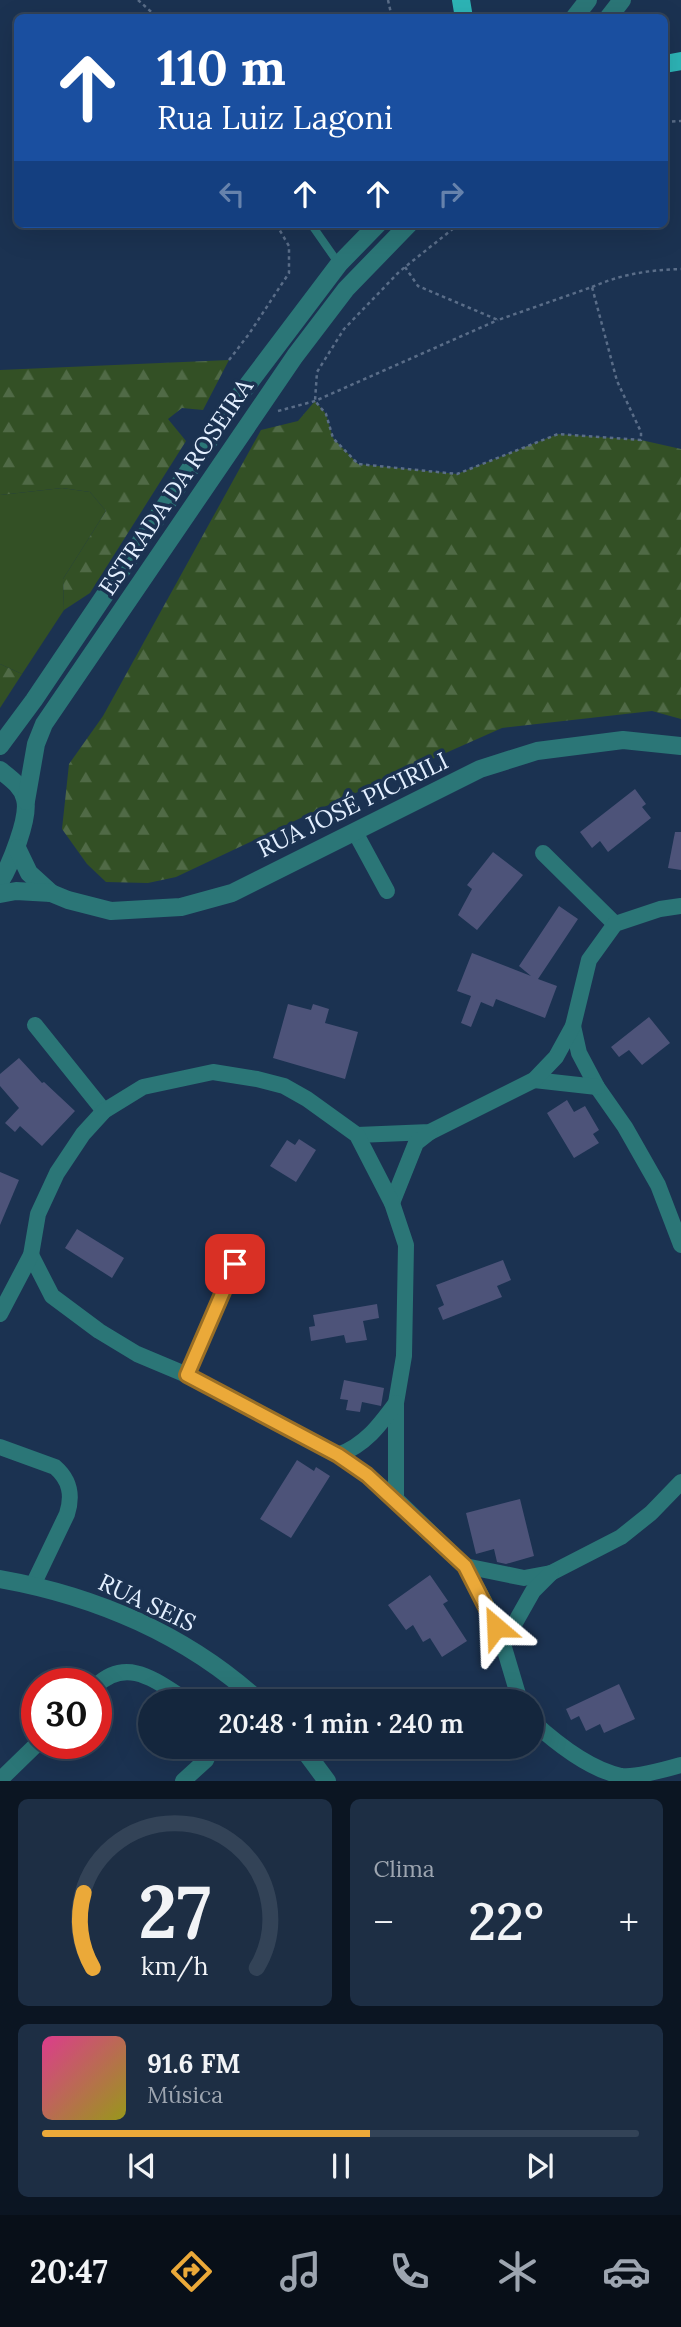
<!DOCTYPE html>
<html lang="pt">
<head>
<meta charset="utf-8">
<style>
  :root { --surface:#14263d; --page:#1d2e44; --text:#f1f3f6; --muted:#9da5b0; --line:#334357; --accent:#eba939 }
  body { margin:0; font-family:Lora,serif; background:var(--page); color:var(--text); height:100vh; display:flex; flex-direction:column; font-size:26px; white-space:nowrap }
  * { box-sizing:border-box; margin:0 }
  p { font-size:23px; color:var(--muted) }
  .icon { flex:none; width:38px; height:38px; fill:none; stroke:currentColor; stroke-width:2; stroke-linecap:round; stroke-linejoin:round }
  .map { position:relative; height:1781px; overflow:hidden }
  .panel { display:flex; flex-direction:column; gap:18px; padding:18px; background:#0b1522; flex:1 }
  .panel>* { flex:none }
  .banner { position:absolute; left:14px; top:14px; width:654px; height:214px; border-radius:10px; box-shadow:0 7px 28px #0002,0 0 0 2px var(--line); background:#1a4fa0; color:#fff; overflow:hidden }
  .speed { position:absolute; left:21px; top:1668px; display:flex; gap:14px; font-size:35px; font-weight:700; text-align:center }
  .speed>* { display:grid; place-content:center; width:91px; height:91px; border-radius:50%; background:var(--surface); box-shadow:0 7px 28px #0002,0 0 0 2px var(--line); line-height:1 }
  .speed .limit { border:10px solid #d22; background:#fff; color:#111 }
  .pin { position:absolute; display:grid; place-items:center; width:60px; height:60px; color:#fff; margin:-30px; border-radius:14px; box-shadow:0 4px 10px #0006 }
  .me { position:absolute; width:77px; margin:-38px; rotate:334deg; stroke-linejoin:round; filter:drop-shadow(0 0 5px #0008) }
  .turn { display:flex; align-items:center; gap:24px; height:147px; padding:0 28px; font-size:32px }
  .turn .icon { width:91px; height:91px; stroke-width:2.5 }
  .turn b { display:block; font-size:49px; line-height:60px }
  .lanes { display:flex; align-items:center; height:66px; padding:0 28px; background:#0003; justify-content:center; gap:35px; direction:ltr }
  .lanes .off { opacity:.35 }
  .big { font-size:52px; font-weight:600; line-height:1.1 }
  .panel .widget { flex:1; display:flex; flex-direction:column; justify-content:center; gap:10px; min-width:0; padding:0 24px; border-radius:10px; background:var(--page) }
  .panel .dial { align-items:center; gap:0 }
  .dial svg { height:182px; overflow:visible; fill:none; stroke:var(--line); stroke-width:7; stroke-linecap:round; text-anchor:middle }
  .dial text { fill:var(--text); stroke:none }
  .song { display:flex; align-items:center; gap:21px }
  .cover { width:84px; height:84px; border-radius:10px; background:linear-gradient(135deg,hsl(330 70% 55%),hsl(60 70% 35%)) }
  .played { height:7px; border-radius:4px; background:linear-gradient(90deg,var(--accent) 55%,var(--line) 55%) }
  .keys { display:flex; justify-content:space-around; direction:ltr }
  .heat { display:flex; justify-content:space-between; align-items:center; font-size:38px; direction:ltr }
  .panel .tiles { flex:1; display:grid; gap:18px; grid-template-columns:1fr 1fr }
  .widget:last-child { grid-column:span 2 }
  .trip { position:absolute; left:138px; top:1689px; width:406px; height:70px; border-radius:35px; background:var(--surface); box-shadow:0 7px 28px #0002,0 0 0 2px var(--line); font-weight:600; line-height:70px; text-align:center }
  .menu { display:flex; height:112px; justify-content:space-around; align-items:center; background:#080f18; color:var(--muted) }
  .menu .icon { width:49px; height:49px }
  .menu .selected { color:var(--accent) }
  .menu b { font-size:32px; color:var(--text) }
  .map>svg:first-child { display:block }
  .grass { fill:#335025 }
  .forest { fill:url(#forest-firs) }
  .building { fill:#4d5379 }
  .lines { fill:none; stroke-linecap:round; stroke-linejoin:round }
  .path { stroke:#5a6d88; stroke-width:2.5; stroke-dasharray:3.5 3.5; stroke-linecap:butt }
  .service { stroke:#2b7677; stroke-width:8 }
  .minor { stroke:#2b7677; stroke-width:16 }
  .tertiary { stroke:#2b7677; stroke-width:18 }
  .primary { stroke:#2db4b6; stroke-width:18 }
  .route-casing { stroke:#996e25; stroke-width:18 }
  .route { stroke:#eba939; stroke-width:12 }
  .labels { text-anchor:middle; stroke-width:7; stroke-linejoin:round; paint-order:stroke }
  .street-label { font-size:24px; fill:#e3efff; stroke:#1b3251 }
</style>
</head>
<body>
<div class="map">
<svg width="681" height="1781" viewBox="0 0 681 1781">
  <defs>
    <pattern id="forest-firs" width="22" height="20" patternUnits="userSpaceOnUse" patternTransform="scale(1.75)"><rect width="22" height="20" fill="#335025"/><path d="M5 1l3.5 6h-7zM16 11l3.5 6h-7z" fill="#506a46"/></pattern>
  </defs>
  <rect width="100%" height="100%" fill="#1b3251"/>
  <!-- grass -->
  <path class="grass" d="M62 488 90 492 106 511 63 579 64 610 22 674 0 664V495Z"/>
  <!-- forest -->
  <g class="forest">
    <path d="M229 360 203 410 182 408 168 419 186 441 90 593 64 610 63 579 106 511 90 492 62 488 0 495V370Z"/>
    <path d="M315 401 326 414 333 438 358 464 457 474 558 434 641 440 681 449V719L652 711 502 728 324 807 176 877 148 883 106 882 87 864 62 829 69 764 103 716 261 430 298 421Z"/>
    <path d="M0 664 22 674 0 708Z"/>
  </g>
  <!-- building -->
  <g class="building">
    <path d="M635 789 646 804 642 807 651 818 608 852 600 841 592 848 580 832Z"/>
    <path d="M675 832H681V870L668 868Z"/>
    <path d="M493 852 523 875 477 930 458 915 472 889 467 885Z"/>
    <path d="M559 906 578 919 538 979 557 986 545 1018 496 999 493 1007 481 1002 471 1027 461 1023 471 996 457 991 472 953 531 976 519 966Z"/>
    <path d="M288 1004 311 1010 313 1004 329 1009 325 1023 358 1032 345 1079 273 1058Z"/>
    <path d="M649 1017 670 1043 642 1065 629 1050 619 1057 611 1047Z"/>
    <path d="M19 1058 42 1083 44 1082 75 1111 42 1146 20 1126 15 1132 5 1123 19 1108 0 1086V1074Z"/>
    <path d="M567 1100 574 1112 585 1106 599 1130 593 1134 599 1143 574 1158 547 1113Z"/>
    <path d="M299 1139 316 1150 296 1182 270 1166 287 1140 295 1145Z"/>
    <path d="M0 1172 19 1180 0 1225Z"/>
    <path d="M77 1229 124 1258 112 1278 65 1248Z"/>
    <path d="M503 1260 511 1280 497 1286 502 1297 443 1320 438 1308 444 1305 436 1285Z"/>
    <path d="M377 1304 379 1318 363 1321 367 1340 346 1343 344 1335 311 1341 309 1327 315 1326 313 1315Z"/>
    <path d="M344 1380 384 1388 381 1406 362 1402 360 1412 346 1410 348 1400 340 1399Z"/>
    <path d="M297 1460 314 1471 316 1467 330 1476 291 1538 260 1519Z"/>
    <path d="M520 1499 534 1556 506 1564 497 1562 494 1549 476 1554 466 1513Z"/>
    <path d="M430 1575 448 1601 443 1604 467 1641 442 1657 430 1638 423 1642 413 1625 406 1630 388 1605Z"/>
    <path d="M619 1684 635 1719 604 1733 600 1724 586 1731 579 1716 571 1720 566 1709Z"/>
  </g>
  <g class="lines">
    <!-- path -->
    <g class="path">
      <path d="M138 0 158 18"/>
      <path d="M388 0 392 18"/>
      <path d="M665 122 681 121"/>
      <path d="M405 267 418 286 498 320 592 287 617 381 641 432V440L558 434 457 474 358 464 333 438 326 414 315 401 317 372 344 329 399 272 405 267 459 224"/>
      <path d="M592 287C622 274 649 270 681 269"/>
      <path d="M229 360 249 334 289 273V246L276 224"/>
      <path d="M278 411 315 401 498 320"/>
    </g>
    <!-- service -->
    <path class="service" d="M311 224 339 264"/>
    <!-- minor -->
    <g class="minor">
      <path d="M355 832 387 891"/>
      <path d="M543 853 615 924"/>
      <path d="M35 1025 104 1111"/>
      <path d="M573 1026 579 1053 597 1087 625 1127 658 1185 681 1245"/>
      <path d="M534 1080 597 1087"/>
      <path d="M357 1135 430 1132 534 1080 556 1057 573 1026 589 960 615 924 660 909 681 906"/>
      <path d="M392 1203 416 1143 430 1132"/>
      <path d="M31 1255 52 1296 99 1331 137 1354 187 1375 338 1455 367 1475 396 1499 465 1566 489 1610 503 1644 520 1701"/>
      <path d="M0 1314 31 1255 38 1214 57 1173 83 1134 104 1111 143 1087 213 1072 257 1079 284 1086 307 1099 357 1135 392 1203 406 1245 404 1356 396 1403V1499"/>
      <path d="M187 1375 235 1264"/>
      <path d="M0 1447 55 1467C70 1480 73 1495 67 1514L33 1585"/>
      <path d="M338 1455C365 1445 379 1426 396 1403"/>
      <path d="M465 1566 524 1578 551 1573 621 1537 651 1513 681 1482"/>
      <path d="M503 1644 533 1591 551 1573"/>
      <path d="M96 1686C128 1655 158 1683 188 1701"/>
      <path d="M532 1721C556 1743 588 1769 621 1776 636 1778 667 1769 681 1765"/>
      <path d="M0 1780 38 1743"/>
      <path d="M183 1781 206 1760 212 1746"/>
    </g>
    <!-- tertiary -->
    <g class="tertiary">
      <path d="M574 18 588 0"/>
      <path d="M608 18 622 0"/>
      <path d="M0 746 34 700 237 399 339 264 378 224"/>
      <path d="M0 770C10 778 22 786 25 799 30 817 10 866 0 882"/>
      <path d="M26 801 36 744 44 724 295 356 346 289 409 224"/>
      <path d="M17 848 29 873 51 893"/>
      <path d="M0 894 16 891 51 893 68 900 111 911 181 907 232 893 480 769 537 751 623 740 681 746"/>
      <path d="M0 1579C96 1596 187 1635 259 1701"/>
      <path d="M301 1746 327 1781"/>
    </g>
    <!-- primary -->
    <g class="primary">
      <path d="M461 0 464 18"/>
      <path d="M665 64 681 61"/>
    </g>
  </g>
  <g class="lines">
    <!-- route casing -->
    <g class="route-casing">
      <path id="route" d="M235 1264 187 1375 338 1455 367 1475 465 1566 496 1627"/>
    </g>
    <!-- route -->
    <use href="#route" class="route"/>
  </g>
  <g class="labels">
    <!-- street labels -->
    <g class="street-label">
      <text transform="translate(176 487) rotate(-56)" y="8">ESTRADA DA ROSEIRA</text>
      <text transform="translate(353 805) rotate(-26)" y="8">RUA JOSÉ PICIRILI</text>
      <text transform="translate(147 1603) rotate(25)" y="8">RUA SEIS</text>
    </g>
  </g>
</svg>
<div class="speed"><div class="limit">30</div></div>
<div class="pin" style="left:235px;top:1264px;background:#d93025"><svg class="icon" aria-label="arrive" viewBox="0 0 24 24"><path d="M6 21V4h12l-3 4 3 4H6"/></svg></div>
<svg class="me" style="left:496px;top:1627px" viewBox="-20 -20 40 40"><path d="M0-17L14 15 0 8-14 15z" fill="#eba939" stroke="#fff" stroke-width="4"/></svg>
<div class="trip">20:48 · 1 min · 240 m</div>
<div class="banner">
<div class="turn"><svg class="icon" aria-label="ahead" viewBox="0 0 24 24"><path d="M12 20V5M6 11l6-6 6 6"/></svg><div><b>110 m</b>Rua Luiz Lagoni</div></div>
<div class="lanes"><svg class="icon off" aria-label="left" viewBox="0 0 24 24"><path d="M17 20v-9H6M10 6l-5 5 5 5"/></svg><svg class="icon" aria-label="ahead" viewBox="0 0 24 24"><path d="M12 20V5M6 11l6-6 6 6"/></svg><svg class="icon" aria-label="ahead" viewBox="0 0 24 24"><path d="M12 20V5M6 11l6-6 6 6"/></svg><svg class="icon off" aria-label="right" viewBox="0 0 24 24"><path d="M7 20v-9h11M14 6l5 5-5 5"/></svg></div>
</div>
</div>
<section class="panel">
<div class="tiles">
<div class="widget dial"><svg viewBox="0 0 100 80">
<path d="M14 69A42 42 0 1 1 86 69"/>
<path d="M14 69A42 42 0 0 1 10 36" stroke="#eba939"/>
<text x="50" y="56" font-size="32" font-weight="700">27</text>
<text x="50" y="72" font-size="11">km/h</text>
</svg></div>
<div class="widget"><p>Clima</p>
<div class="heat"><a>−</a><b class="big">22°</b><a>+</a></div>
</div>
<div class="widget">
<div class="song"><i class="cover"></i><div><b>91.6 FM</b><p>Música</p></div></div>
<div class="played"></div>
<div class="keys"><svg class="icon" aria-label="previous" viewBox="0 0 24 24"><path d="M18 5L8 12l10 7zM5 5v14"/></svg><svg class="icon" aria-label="pause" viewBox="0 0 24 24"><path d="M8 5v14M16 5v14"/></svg><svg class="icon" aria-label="next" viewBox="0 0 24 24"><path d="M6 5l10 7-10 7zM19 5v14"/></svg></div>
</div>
</div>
</section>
<nav class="menu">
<b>20:47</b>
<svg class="icon selected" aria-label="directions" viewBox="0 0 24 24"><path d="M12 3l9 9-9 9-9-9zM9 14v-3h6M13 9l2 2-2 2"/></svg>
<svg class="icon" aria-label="music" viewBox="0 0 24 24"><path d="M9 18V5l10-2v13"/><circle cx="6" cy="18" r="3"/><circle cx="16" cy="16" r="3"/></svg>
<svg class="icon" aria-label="phone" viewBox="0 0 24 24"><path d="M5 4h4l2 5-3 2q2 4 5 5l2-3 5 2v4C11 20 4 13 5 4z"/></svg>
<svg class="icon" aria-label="climate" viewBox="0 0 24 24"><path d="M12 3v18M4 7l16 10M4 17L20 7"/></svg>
<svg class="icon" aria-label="car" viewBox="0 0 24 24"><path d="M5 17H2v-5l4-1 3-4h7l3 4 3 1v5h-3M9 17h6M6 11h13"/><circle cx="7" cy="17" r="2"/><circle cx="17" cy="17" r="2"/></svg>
</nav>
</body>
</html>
